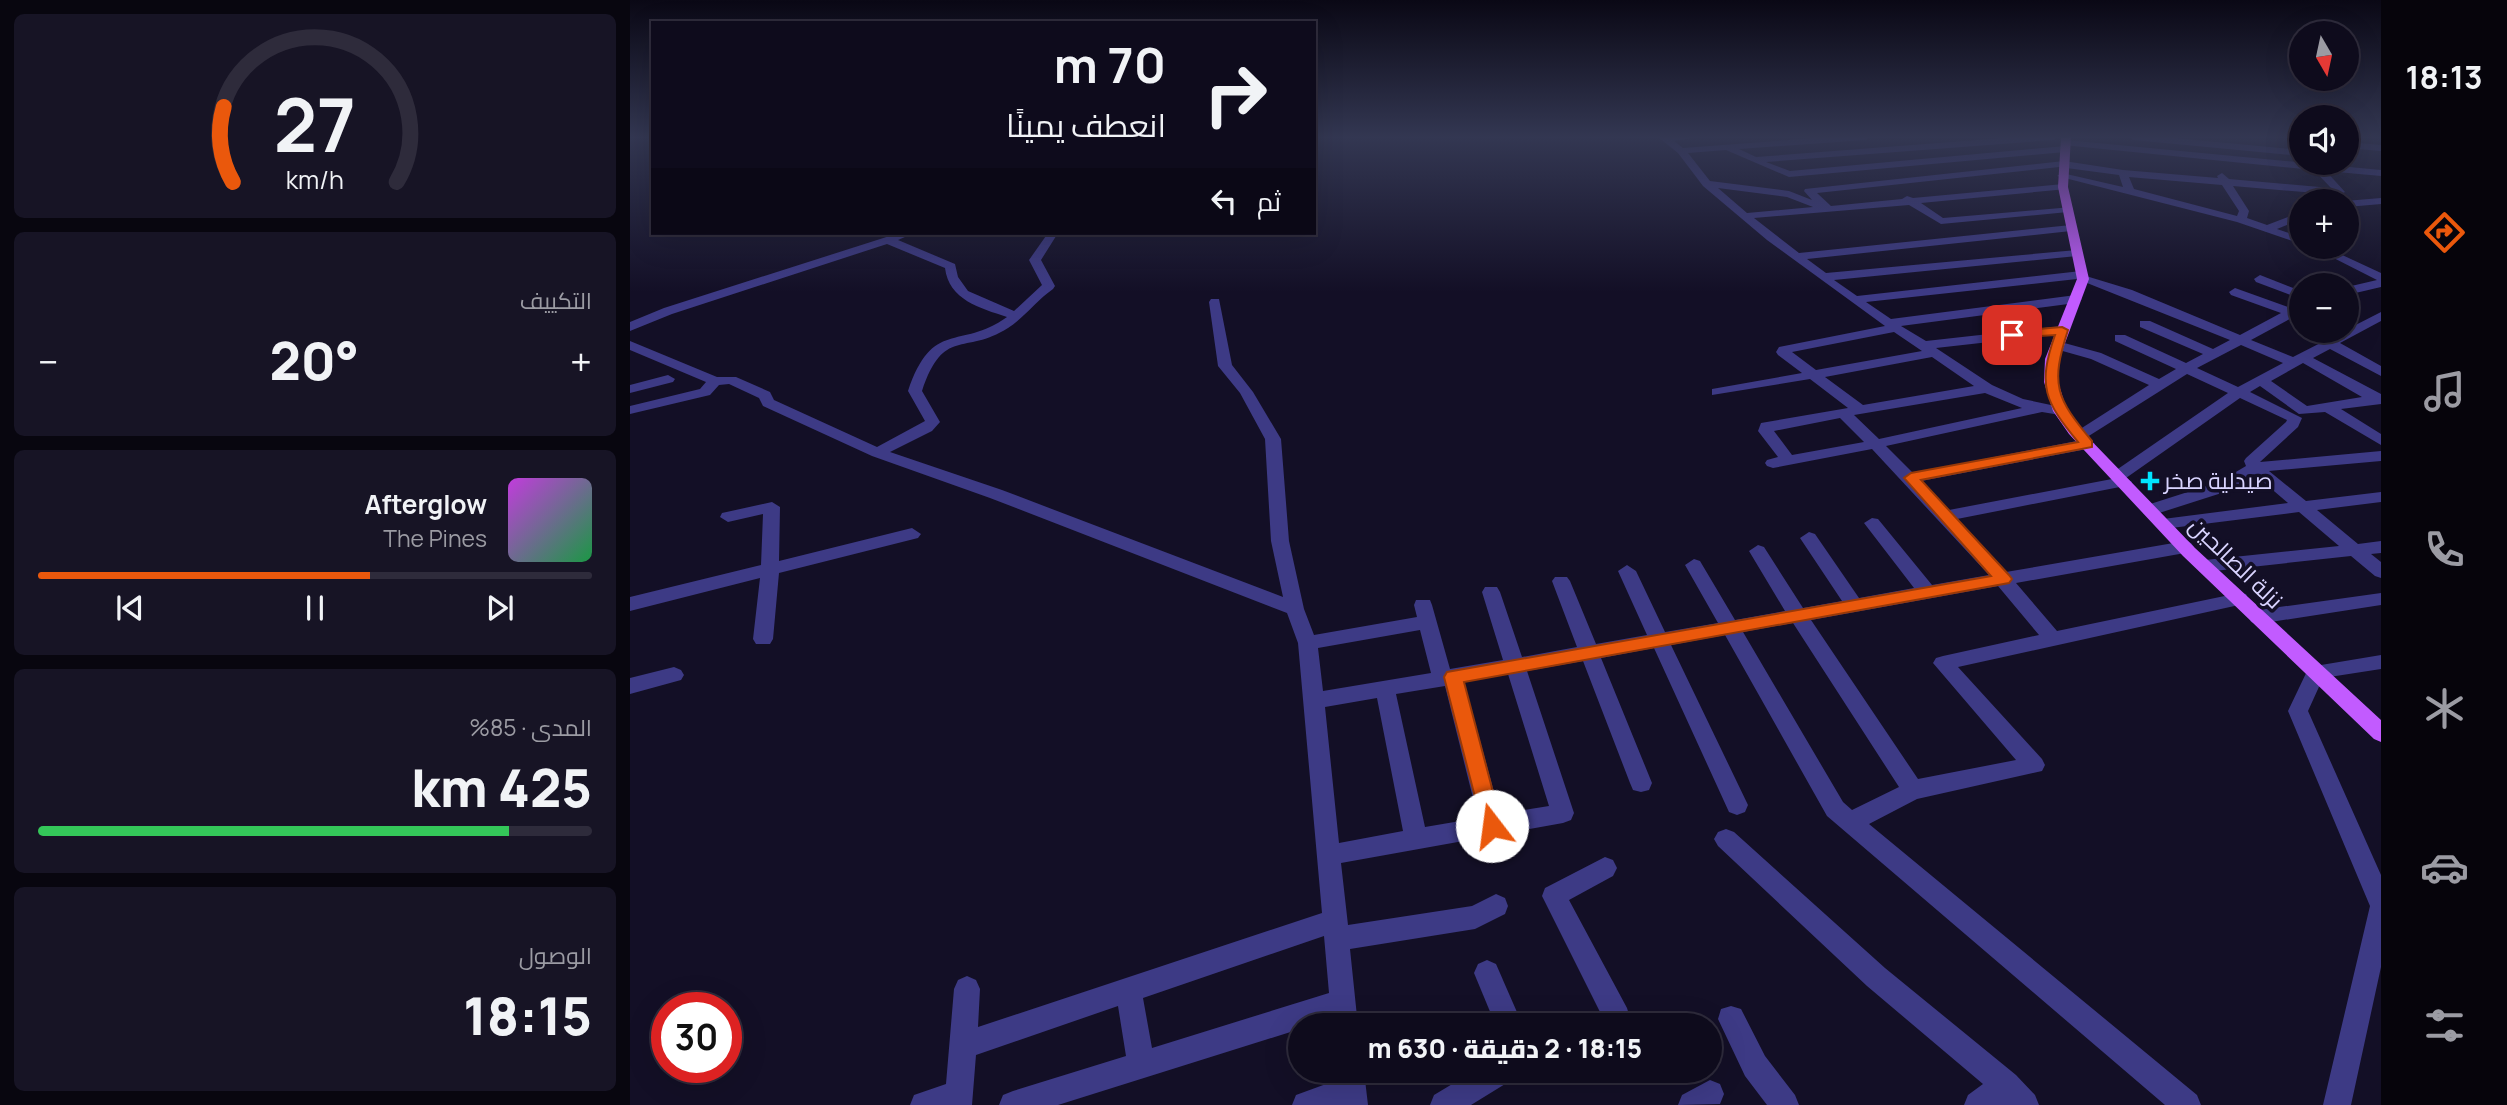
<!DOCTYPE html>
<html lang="ar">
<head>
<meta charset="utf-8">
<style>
  :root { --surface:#0e0b1c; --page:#171425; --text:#f1f3f6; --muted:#9b9ba3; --line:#2e2b3b; --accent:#ea580c }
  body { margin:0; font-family:Manrope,Cairo,sans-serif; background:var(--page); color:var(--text); direction:rtl; height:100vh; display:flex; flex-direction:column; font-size:26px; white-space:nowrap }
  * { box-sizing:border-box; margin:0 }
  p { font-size:23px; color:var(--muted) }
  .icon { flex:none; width:38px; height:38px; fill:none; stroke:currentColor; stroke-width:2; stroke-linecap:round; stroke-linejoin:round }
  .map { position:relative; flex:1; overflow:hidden; direction:ltr }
  .panel { display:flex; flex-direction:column; gap:14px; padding:14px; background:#08060f; width:630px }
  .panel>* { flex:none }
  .top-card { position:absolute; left:21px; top:21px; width:665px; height:214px; border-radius:0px; box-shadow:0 7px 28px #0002,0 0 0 2px var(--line); direction:rtl; background:#0e0b1c; color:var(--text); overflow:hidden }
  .needle { width:46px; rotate:171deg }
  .buttons { position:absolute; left:1659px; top:21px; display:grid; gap:14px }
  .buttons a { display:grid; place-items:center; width:70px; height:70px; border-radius:50%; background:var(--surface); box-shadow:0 7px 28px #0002,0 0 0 2px var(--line); font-size:35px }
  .speed { position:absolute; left:21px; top:992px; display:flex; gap:14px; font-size:35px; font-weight:700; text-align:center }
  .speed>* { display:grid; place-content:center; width:91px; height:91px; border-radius:50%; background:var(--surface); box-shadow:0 7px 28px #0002,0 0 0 2px var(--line); line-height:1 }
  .speed .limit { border:10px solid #d22; background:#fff; color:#111 }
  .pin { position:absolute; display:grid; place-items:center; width:60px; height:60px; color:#fff; margin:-30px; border-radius:14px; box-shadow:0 4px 10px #0006 }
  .me { position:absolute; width:77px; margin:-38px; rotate:345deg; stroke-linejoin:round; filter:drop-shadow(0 0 5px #0008) }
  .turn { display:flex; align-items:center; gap:24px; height:147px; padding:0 35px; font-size:32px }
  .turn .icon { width:91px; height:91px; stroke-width:2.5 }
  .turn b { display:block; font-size:49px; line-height:60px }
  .then { display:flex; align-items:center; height:66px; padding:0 35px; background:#0003; gap:14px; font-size:26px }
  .big { font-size:52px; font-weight:800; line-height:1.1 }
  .panel .tile { flex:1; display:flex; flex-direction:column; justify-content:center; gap:10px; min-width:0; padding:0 24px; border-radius:10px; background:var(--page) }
  .panel .dial { align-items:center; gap:0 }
  .dial svg { height:182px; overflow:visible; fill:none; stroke:var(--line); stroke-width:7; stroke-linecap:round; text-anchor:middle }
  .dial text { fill:var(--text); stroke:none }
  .song { display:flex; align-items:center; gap:21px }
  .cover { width:84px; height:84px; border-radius:10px; background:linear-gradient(135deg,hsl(290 70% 55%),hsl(140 70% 35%)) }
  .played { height:7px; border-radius:4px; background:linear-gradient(90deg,var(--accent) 60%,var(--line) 60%) }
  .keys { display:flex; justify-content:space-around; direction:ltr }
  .heat { display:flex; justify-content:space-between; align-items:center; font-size:38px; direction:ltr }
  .charge { height:10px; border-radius:5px; background:linear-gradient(90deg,#34c759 85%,var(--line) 0) }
  .trip { position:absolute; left:658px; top:1013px; width:434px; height:70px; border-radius:35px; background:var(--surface); box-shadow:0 7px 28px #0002,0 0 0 2px var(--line); font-weight:800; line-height:70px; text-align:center; direction:rtl }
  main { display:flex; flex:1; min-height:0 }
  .tabs { display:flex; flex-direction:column; width:126px; justify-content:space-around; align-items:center; background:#06040b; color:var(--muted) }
  .tabs .icon { width:49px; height:49px }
  .tabs .active { color:var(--accent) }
  .tabs b { font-size:32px; color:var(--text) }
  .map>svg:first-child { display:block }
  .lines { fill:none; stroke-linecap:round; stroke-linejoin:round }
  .minor { fill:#3d3a85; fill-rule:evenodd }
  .major { fill:#c25bff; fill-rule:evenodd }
  .route { fill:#ea580c; stroke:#983908; stroke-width:2 }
  .poi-dot { fill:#00e5ff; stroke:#130f26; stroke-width:2.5 }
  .labels { text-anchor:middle; stroke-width:7; stroke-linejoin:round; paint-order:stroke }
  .poi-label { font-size:23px; fill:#d9d4ff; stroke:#130f26; text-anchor:start }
  .street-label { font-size:23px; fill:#d9d4ff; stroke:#130f26 }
</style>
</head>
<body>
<main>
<nav class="tabs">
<b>18:13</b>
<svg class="icon active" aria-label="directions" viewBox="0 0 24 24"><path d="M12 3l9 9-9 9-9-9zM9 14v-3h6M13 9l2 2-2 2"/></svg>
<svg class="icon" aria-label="music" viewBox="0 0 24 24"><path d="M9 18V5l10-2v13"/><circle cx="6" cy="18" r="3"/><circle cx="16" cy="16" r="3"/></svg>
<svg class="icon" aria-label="phone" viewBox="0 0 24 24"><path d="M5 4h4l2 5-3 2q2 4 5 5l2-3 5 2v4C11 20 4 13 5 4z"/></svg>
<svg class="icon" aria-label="climate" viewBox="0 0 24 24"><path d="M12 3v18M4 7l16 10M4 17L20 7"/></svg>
<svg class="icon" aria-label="car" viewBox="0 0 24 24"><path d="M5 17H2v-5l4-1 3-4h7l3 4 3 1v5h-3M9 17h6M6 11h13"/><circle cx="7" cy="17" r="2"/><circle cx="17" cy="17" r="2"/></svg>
<svg class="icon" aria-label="filters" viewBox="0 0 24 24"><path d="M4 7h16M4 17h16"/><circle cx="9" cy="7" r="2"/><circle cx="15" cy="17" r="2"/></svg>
</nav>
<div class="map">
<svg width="1751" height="1105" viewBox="0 0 1751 1105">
  <rect width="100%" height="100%" fill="#130f26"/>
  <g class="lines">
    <!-- minor -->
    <g class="minor">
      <path d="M1028 137H1068L1044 141 1053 148 1199 137H1240L1235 140 1109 149 1126 157 1387 137H1428L1423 140 1136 162 1160 171 1435 146 1440 149 1435 152 1159 177 1096 150 1058 153 1080 181 1159 191 1182 200 1174 191 1175 189 1434 161 1493 170 1588 178 1587 176 1592 173 1599 179 1701 188 1684 170 1433 145 1431 143 1436 140 1751 170V176L1696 171 1715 192 1710 195 1603 186 1619 211 1617 218 1637 225 1671 212V219L1647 229 1671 237V244L1607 222 1427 176 1432 173 1493 187 1489 175 1429 167 1187 193 1201 206 1272 199 1277 196 1283 198 1433 184 1437 185V189L1291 203 1313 218 1442 207 1443 209 1438 212 1311 224 1279 205 1124 218 1169 253 1441 225 1446 228 1441 231 1177 259 1196 273 1447 250 1453 253 1447 256 1204 280 1227 296 1451 271 1456 276 1502 290 1610 335 1651 313 1601 295 1599 292 1605 288 1661 308 1671 304V313L1621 340 1663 357 1751 312V321L1710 343 1751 366V376L1700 349 1683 358 1751 394V404L1711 409 1751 434V445L1695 412 1669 414 1630 386 1620 392 1672 418 1668 427 1630 462 1751 451V461L1639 471 1676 501 1751 492V502L1687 510 1728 544 1751 541V553L1741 554 1751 562V578L1745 576 1721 556 1575 572 1566 566 1575 560 1709 546 1669 512 1533 529 1525 524 1533 519 1658 503 1624 474 1601 490 1526 514H1514L1512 510 1514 506 1589 482 1616 466 1614 461 1616 458 1656 422 1657 420 1610 398 1496 478 1502 482 1500 485 1327 519 1376 572 1555 541 1561 543 1564 547 1561 551 1555 553 1386 583 1427 631 1609 593 1616 594 1618 599 1616 604 1609 605 1328 667 1412 759 1415 765 1412 771 1287 799 1239 824 1567 1095 1571 1105H1535L1197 816 1095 635 1041 645 1118 805 1115 812 1107 815 1099 812 1024 648 971 658 1022 783 1019 790 1011 792 1003 790 1000 783 953 661 897 671 944 813 941 820 933 823 711 863 718 925 842 906 866 894 875 898 878 906 875 914 845 929 720 949 728 1026H701V1019L681 1026H670V1029L428 1105H369L373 1095 383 1091 496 1056 488 1006 346 1055 342 1105H280L284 1095 316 1084 324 989 328 980 337 976 346 980 350 989 348 1027 692 913 668 643 657 613 360 498 242 456 133 406 129 398 99 384 89 385 80 395 0 414V406L70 389 76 382 0 350V341L87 377H106L140 392 144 400 247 447 295 421 278 391C303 318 329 351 377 317 350 308 319 300 315 268L257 244 42 314 0 331V322L34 308 269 233H284L268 240 325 264 328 277 338 291 384 311 412 285 399 260 418 233H428L411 260 425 286 423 289C407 300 395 317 378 328 334 356 314 326 292 391L310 422 302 431 260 452 372 490 653 597 641 541 635 439 610 393 588 366 579 302 581 299H589L602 365 623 392 651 439 659 541 674 609 684 635 787 617 784 605 786 600H800L802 605 820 669 873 660 852 592 855 587H867L870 592 892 657 947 647 922 581 925 577H937L940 581 966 644 1017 635 988 571 997 565 1006 571 1035 632 1088 623 1055 565 1064 559 1070 561 1105 620 1155 611 1119 551 1128 545 1134 547 1173 608 1212 601 1170 538 1179 532 1185 534 1229 598 1284 588 1234 523 1242 518 1248 519 1302 585 1359 575 1242 449 1143 468 1137 466 1135 463 1137 460 1148 457 1128 431 1131 423 1218 408 1180 379 1082 395V389L1172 373 1148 355 1146 352 1149 347 1255 326 1137 240 1073 186 1048 153ZM1499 177 1592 185 1609 211 1607 216 1504 189ZM1088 188 1157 197 1183 207 1117 213ZM1447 279 1600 340 1583 349 1520 321H1510V327L1573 354 1556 363 1495 335H1485V341L1546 369 1529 379 1471 353 1427 341 1422 342V348L1461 359 1519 385 1444 433 1441 436 1444 439H1454L1557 374 1598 393 1482 473 1480 476 1482 479 1319 510 1291 481 1457 449 1465 444 1457 439 1283 473 1256 446 1412 412 1430 415 1437 411 1435 408 1393 399 1362 385 1306 348 1432 334 1439 330 1432 326 1296 341 1271 326 1446 303 1452 299 1446 295 1261 319 1236 302ZM1264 332 1292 351 1186 370 1162 352ZM1611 345 1653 363 1608 387 1567 368ZM1302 357 1344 386 1233 405 1195 377ZM1673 363 1732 397 1677 406 1641 381ZM1355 393 1392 408 1249 439 1224 415ZM1210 418 1234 442 1162 455 1144 431ZM1368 586 1409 635 1313 656 1306 658 1303 663 1386 760 1288 779 1181 620ZM1163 623 1269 787 1222 810 1213 802 1113 632ZM790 630 801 673 693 691 688 648ZM878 674 919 806 870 814 834 682ZM815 686 848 818 795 827 766 694ZM747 698 773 831 709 843 695 707ZM694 936 699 993 522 1048 513 998Z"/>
      <path d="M1499 137H1533L1671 150V156L1504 140Z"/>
      <path d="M1717 142 1751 145V151L1717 148Z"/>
      <path d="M1751 198V204L1717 207 1715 201Z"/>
      <path d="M1682 247H1695L1751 273V287L1717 295V287L1747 280Z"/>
      <path d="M1630 275 1671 291V299L1626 282 1624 279Z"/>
      <path d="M38 375 45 379 43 382 0 393V385Z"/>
      <path d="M142 502 150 507 149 561 282 528 291 534 288 538 149 573 143 639 140 644H126L123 639 130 578 0 611V597L131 565 133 514 98 522 90 517 92 513Z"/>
      <path d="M1751 593V605L1628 624 1621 622 1619 617 1621 612 1628 610Z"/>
      <path d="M1751 655V669L1693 678 1678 711 1751 875V967L1721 1105H1693L1740 906 1658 711 1679 667Z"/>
      <path d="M44 667 51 670 54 675 51 680 0 694V678Z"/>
      <path d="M1096 829 1104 832 1255 968 1386 1075 1405 1095 1409 1105H1334L1338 1095 1353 1084 1237 986 1088 846 1084 839 1088 832Z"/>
      <path d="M975 857 983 860 987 868 983 876 939 900 997 1008 1000 1018 997 1026H957L960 1016 970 1012 912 896 915 888Z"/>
      <path d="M857 960 866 964 893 1026H866L844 973 848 964Z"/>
      <path d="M1101 1006 1111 1009 1135 1056 1165 1095 1169 1105H1137L1115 1076 1088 1019 1091 1009Z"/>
      <path d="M706 1071H734L738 1105H662L666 1095 707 1080Z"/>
      <path d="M844 1071H884L880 1081 841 1105H800L804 1095Z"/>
      <path d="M1080 1080 1090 1084 1094 1094 1090 1104 1048 1105 1052 1095Z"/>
    </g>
    <!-- major -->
    <path class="major" d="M1431 137H1441L1438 187 1459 279 1429 359 1428 382 1437 411 1449 428 1565 548 1751 720V742L1744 739 1553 556 1439 434 1423 411 1414 382 1415 359 1447 279 1428 187Z"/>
  </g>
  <!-- sky -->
  <linearGradient id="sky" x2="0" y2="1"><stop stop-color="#0a0815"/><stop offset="0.47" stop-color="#333752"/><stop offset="1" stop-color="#333752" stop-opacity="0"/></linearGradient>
  <rect width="1751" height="292" fill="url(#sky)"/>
  <!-- route -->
  <path class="route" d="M1432 327 1438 330C1420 385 1426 398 1462 441V447L1291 480 1379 575 1382 579 1379 583 834 682 872 826 869 832 862 835 854 832 814 677 817 672 1361 576 1274 478 1281 473 1448 442C1415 402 1407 386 1425 335L1382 338 1376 335 1382 331Z"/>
  <!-- markers -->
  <path class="poi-dot" d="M1516.5 470.5h7v7h7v7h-7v7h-7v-7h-7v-7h7z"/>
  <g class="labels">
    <!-- poi labels -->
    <g class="poi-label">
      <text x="1534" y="489">صيدلية صخر</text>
    </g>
    <!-- street labels -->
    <g class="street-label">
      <text transform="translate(1606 563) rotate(44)" y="8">نزلة الصالحين</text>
    </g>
  </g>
</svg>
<div class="buttons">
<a><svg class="needle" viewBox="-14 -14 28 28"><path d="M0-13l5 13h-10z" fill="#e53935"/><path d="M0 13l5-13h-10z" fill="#9b9ba3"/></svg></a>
<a><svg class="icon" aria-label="sound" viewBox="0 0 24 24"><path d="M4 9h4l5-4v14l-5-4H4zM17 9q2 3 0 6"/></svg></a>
<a>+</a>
<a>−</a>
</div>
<div class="speed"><div class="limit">30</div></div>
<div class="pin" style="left:1382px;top:335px;background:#d93025"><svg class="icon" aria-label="arrive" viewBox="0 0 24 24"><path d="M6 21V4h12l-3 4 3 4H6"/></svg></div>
<svg class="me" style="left:862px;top:826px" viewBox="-20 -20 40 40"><circle r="19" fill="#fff"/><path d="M0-13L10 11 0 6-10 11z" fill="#ea580c"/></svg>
<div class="trip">18:15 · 2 دقيقة · 630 m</div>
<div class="top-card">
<div class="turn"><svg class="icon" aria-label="right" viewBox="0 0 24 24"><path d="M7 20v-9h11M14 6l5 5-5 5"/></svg><div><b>70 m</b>انعطف يمينًا</div></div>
<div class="then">ثم<svg class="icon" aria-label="left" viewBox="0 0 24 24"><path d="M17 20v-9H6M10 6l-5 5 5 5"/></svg></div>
</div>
</div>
<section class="panel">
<div class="tile dial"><svg viewBox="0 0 100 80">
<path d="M14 69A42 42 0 1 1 86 69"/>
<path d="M14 69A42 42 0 0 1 10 36" stroke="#ea580c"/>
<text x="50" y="56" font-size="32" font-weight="700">27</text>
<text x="50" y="72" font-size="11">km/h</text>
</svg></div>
<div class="tile"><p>التكييف</p>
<div class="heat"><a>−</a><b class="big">20°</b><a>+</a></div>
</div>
<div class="tile">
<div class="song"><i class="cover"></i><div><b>Afterglow</b><p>The Pines</p></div></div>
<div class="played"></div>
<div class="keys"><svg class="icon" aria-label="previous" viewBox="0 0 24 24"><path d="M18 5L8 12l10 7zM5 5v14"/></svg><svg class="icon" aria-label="pause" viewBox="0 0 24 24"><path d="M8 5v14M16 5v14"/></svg><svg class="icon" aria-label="next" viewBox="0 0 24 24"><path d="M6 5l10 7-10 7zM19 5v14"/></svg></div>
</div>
<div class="tile"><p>المدى · 85%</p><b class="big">425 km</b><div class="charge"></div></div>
<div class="tile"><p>الوصول</p><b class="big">18:15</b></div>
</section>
</main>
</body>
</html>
